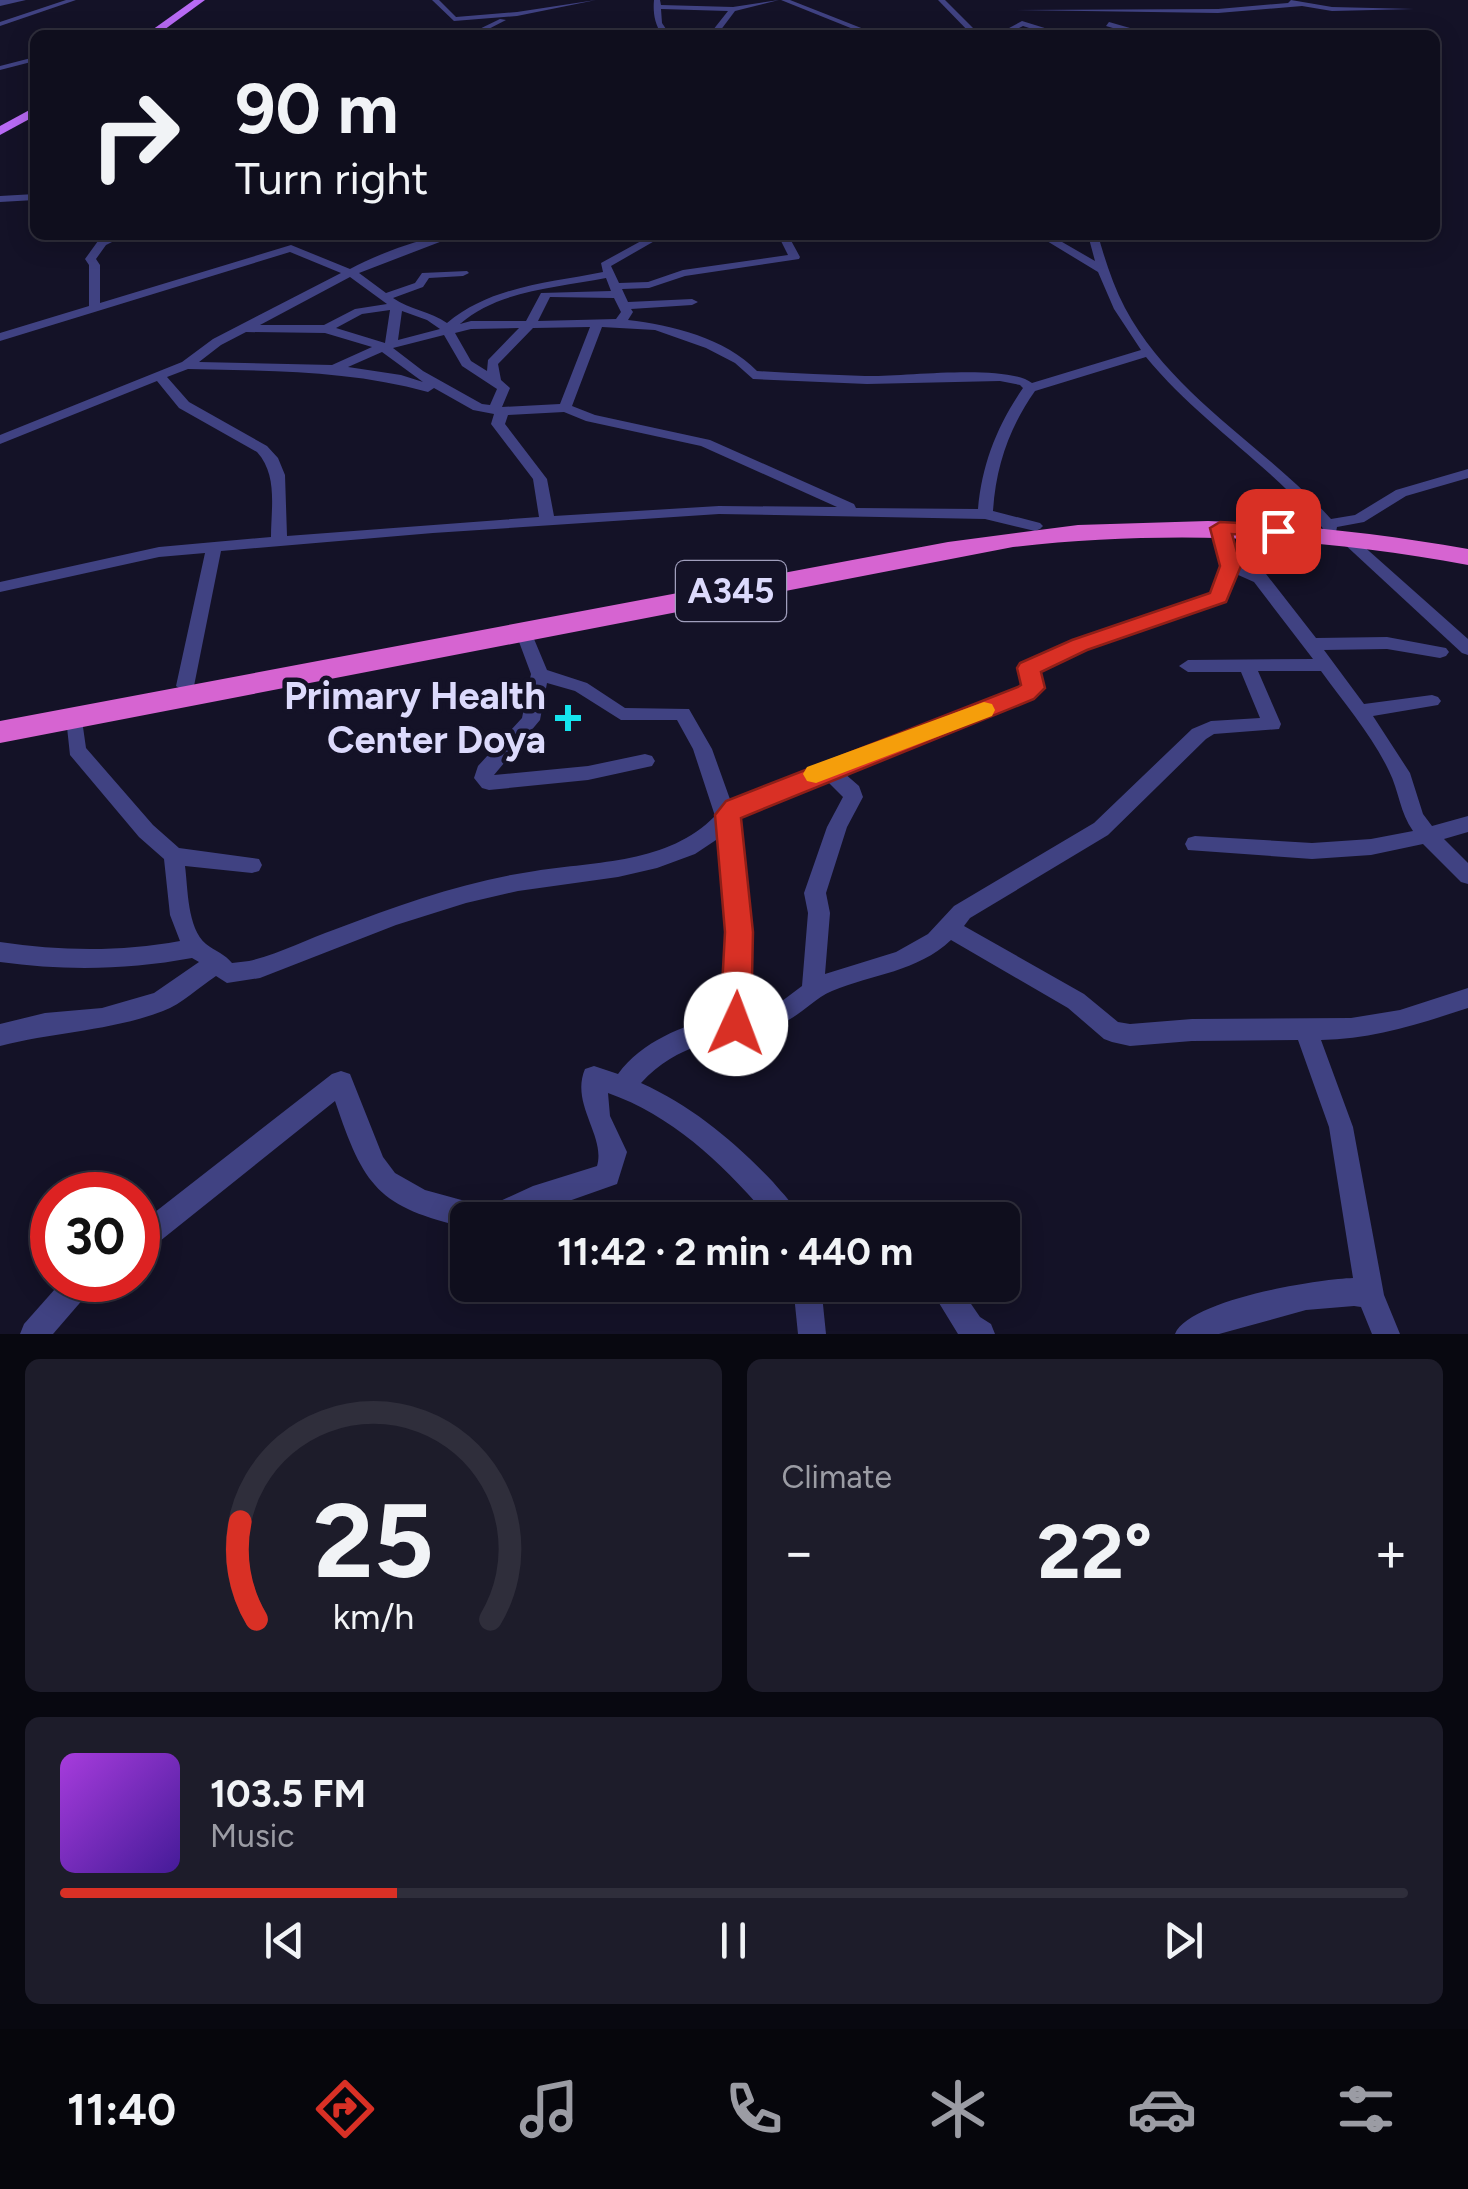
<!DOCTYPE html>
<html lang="en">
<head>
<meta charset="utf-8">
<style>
  :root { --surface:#0f0e1d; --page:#1d1c2a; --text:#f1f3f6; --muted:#9b9ca4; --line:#2f2e3b; --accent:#d93025 }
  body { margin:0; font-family:Figtree,sans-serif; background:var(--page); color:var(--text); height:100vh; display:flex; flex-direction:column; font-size:38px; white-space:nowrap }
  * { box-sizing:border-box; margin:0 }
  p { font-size:32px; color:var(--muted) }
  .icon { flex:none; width:55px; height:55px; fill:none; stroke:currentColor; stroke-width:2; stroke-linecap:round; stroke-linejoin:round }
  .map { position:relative; height:1334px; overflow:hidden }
  .panel { display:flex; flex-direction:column; gap:25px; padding:25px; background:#080810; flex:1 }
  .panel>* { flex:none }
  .banner { position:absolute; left:30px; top:30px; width:1410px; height:210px; border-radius:15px; box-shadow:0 5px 25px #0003,0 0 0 2px var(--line); background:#0f0e1d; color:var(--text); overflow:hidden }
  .speed { position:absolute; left:30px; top:1172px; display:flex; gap:20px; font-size:50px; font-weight:700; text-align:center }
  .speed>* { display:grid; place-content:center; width:130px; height:130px; border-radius:50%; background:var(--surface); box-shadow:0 5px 25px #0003,0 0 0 2px var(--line); line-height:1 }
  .speed .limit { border:15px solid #d22; background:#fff; color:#111 }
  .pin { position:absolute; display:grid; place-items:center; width:85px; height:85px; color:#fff; margin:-42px; border-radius:20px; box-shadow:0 5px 15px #0006 }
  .me { position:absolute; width:110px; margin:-55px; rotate:2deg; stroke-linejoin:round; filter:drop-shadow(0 0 8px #0008) }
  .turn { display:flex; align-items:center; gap:35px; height:210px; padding:0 40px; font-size:45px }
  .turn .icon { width:130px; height:130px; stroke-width:2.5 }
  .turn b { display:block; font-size:70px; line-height:85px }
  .big { font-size:75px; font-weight:700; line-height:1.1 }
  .panel .card { flex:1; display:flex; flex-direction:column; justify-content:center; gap:15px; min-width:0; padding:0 35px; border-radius:15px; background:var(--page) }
  .panel .dial { align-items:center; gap:0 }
  .dial svg { height:260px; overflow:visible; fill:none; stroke:var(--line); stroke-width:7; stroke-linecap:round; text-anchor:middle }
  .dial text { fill:var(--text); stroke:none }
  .song { display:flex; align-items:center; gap:30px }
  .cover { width:120px; height:120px; border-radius:15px; background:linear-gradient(135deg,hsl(280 70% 55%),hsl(260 70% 35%)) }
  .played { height:10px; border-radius:5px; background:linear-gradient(90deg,var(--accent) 25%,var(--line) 25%) }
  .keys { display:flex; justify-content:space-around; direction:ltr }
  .heat { display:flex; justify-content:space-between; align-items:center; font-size:55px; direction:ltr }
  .panel .tiles { flex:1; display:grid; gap:25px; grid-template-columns:1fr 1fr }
  .card:last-child { grid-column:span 2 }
  .trip { position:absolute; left:450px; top:1202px; width:570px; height:100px; border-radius:15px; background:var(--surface); box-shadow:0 5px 25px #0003,0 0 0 2px var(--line); font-weight:700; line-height:100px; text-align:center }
  .tabs { display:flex; height:160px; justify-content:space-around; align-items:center; background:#06060c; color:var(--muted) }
  .tabs .icon { width:70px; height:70px }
  .tabs .current { color:var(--accent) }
  .tabs b { font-size:45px; color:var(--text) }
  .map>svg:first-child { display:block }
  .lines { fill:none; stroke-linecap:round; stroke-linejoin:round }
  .minor { fill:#404282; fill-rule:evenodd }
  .tertiary { fill:#404282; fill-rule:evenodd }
  .primary { fill:#b86af4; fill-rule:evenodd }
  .trunk { fill:#d664d1; fill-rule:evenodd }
  .route { fill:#d93025; stroke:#8d1f18; stroke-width:2.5 }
  .slow { fill:#f59e0b }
  .poi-dot { fill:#15e4ee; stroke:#141227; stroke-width:4 }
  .labels { text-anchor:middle; stroke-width:9; stroke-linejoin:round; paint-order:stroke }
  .shield { fill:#141227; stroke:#a09ebc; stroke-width:2.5 }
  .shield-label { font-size:35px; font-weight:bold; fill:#dcdafc }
  .poi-label { font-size:38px; font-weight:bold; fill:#dcdafc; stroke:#141227; text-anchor:end }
</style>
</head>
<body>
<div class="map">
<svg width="1468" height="1334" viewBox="0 0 1468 1334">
  <rect width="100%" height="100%" fill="#141227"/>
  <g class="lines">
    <!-- minor -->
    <g class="minor">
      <path d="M66 0H76L0 26V22Z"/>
      <path d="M432 0H439L456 17 517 12 596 0 517 16 454 21Z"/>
      <path d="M654 0H660L661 5 733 7 779 0 735 11 717 35H709L728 11 661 9 662 23 670 35H662C654 23 653 11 654 0Z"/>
      <path d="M781 0H790L879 35H868Z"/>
      <path d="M938 0H945L980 35H972Z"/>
      <path d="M1291 0 1332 7 1414 9 1332 11 1302 6 1218 13 1016 10 1218 9 1288 3Z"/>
      <path d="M500 19 506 20 477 35H467Z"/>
      <path d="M1022 21 1061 33 1062 35H1051L1023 26 1005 35H996Z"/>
      <path d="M1109 22 1144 32 1145 34 1137 35 1106 26Z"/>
      <path d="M1240 30 1243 34H1175L1179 32Z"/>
      <path d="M35 57V61L0 70V66Z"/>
      <path d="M35 194V200L0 202V196Z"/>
      <path d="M112 235H126L106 245 96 259 100 265V303L291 245 350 269C378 254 426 235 458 235L359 273 386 293 415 283 422 273 467 271 469 273 463 276 429 278 423 287 393 298C410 310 430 311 447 323 491 286 549 283 603 272L601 263 652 235H665L611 266 619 283 648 282 683 270 788 255 778 235H788L800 257 799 259 685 276 649 288 622 289 628 302 692 299 698 302 692 305 631 309 633 312 628 320C672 325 725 338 757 371 793 373 829 375 865 376 902 377 1005 363 1032 383L1141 350 1114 309 1098 272 1037 235H1050L1095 261 1088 235H1098C1105 260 1113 285 1125 308 1172 396 1266 447 1331 519L1355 515 1396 490 1468 469V478L1406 496 1364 522 1337 527 1336 532H1326C1274 467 1199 422 1146 357L1035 391C1009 428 996 466 993 511L1040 523 1043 526 1040 529 1035 531 985 519 719 514 433 533 221 551 194 686 185 692 176 686 205 553 159 557 0 592V582L159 547 271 537C271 508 278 475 257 452L179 408 157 381 0 444V435L182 362 213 339 341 273 290 252 0 341V333L89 306V265L85 259 98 241ZM350 277 387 304 355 309 324 325H260ZM606 278 611 291 541 293 526 321H471L460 324C499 290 556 288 606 278ZM550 297 614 298 621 312 616 319 538 321ZM390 310 385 343 336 328 362 314ZM402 311 427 320 440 329 398 340ZM590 327 560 404 502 407 510 388 501 380 498 364 533 328ZM602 327 655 330 706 348 735 363 753 379 867 384 1000 381 1020 385 1023 388C997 426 982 464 978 509L856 508 854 504 710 440 595 415 572 406ZM519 328 488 360 487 371 471 361 455 333 471 329ZM246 332 325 333 372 347 332 365 199 362 221 345ZM444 335 462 366 497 389 490 405 482 404 423 371 393 348ZM382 352 423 382 401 375 348 367ZM188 369C269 371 349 370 428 392L434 388 473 410 494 414 491 424 533 479 539 517 287 536 285 475 278 458 267 446 189 402 167 377ZM564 412 586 421 701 446 837 507 719 506 554 516 547 479 505 424 508 415Z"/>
      <path d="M1220 523 1228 528 1238 563 1266 574 1316 638 1387 637 1446 648 1449 652 1446 656 1440 658 1387 649 1324 650 1364 704 1432 695 1438 697 1441 701 1438 705 1373 716 1410 773 1423 814 1432 826 1468 816V832L1444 839 1468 863V884L1461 882 1423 844 1371 855 1312 859 1188 850 1185 844 1188 838 1195 836 1312 843 1371 839 1413 831C1400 813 1399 791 1389 771 1372 735 1344 703 1321 671H1258L1281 724 1279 729 1214 734 1206 739 1108 835 970 918 964 926 1084 994 1118 1022 1130 1024 1192 1019 1351 1018 1400 1010 1468 988V1008C1419 1024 1373 1039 1321 1040L1353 1127 1384 1295 1400 1334H1372L1361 1307 1354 1306 1306 1310 1219 1334H1175C1189 1300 1317 1279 1353 1278L1329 1127 1298 1040 1192 1041 1130 1046 1112 1042 1104 1039 1068 1008 951 940C917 972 873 974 832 991 809 1001 801 1018 772 1027 721 1042 681 1040 641 1083 692 1106 734 1141 773 1182 783 1194 795 1205 801 1220H771C726 1167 674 1116 608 1093L610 1116 627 1152 617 1184 515 1220H468V1228C378 1207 364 1187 335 1101L160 1241 148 1277 138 1281 137 1280 138 1230 141 1223 332 1074 341 1071 350 1074 383 1157 395 1173 425 1190 487 1207 533 1186 597 1166C606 1136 570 1104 585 1069L594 1066 618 1074C643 1040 685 1025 724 1015L725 904 719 838 695 854 657 868 618 877 518 891 466 903 396 925 260 978 227 983 216 976C199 987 182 1004 163 1011 111 1031 54 1032 0 1046V1024L45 1013 102 1008 154 993 199 962 192 958C127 970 65 971 0 962V942C60 951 120 952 180 941L170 915 164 859 139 837 70 755 66 718 69 713H81L86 748 153 825 179 848 259 859 262 865 259 871 252 873 185 866C188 888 187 928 206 944 215 951 225 954 232 963L249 961C279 954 307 939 336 929 401 904 466 881 535 871 597 861 668 864 715 816L693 749 677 720H621L575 691 547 683 540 720 494 775 588 766 645 754 652 756 655 761 652 766 588 780 489 790 482 788 474 778 478 766 522 718 531 674 515 631 517 627H529L547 670 587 683 625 708 689 709 712 749 731 802 1020 689 1023 686 1018 671C1036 645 1175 606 1212 594L1223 566 1212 528ZM1236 574 1254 582 1313 659 1188 660 1179 666 1188 672H1241L1260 718 1211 721 1192 729 1094 823 954 906 928 934 896 952 825 974 830 913 826 893 847 827 863 797 859 786 844 773 1032 697 1042 688 1037 670 1086 649 1225 601ZM826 780 843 797 827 827 804 893 808 913 802 986 778 1004 747 1011V904L736 820 743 813Z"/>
      <path d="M1346 533 1351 535 1468 639V655L1462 653 1341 541 1338 538 1341 535Z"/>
      <path d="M63 1280H95L91 1290 53 1334H20L24 1324Z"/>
      <path d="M793 1285H821L826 1334H798Z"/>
      <path d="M928 1285H958L980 1317 991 1324 995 1334H958Z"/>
    </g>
    <!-- tertiary -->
    <path class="tertiary" d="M0 0H26L0 6Z"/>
    <!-- primary -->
    <g class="primary">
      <path d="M194 0H205L157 35H145Z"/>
      <path d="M35 107V116L0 135V126Z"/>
    </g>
    <!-- trunk -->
    <path class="trunk" d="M1208 521C1296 524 1382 534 1468 549V565C1316 536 1167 530 1013 547L0 743V721L948 542 1078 525Z"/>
  </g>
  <!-- route -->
  <path class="route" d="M1220 522 1278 525 1287 531 1278 537 1232 534 1241 566 1226 602 1087 650 1041 672 1045 688 1034 699 741 818 753 932 751 1024 746 1034 736 1038 725 1034 720 1024 725 932 715 815 726 801 1018 687 1021 685 1017 668 1020 663 1072 640 1210 593 1220 566 1210 528Z"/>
  <!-- slow -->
  <path class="slow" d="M984 702 992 704 995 710 992 716 816 783 807 781 803 774 807 767Z"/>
  <!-- markers -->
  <path class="poi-dot" d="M563 703h10v10h10v10h-10v10h-10v-10h-10v-10h10z"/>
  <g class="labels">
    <!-- shield labels -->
    <rect class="shield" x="676" y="561" width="110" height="60" rx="8"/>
    <g class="shield-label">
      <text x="731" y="603">A345</text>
    </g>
    <!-- poi labels -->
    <g class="poi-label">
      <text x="546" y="709">Primary Health<tspan x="546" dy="44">Center Doya</tspan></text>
    </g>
  </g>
</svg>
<div class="speed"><div class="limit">30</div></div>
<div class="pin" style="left:1278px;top:531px;background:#d93025"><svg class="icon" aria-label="arrive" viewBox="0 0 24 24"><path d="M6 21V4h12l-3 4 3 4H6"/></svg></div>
<svg class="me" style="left:736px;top:1024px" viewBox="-20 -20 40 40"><circle r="19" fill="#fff"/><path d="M0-13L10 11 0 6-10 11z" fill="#d93025"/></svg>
<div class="trip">11:42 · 2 min · 440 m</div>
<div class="banner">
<div class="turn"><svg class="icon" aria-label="right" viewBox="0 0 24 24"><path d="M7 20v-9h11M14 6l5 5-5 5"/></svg><div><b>90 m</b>Turn right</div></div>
</div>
</div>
<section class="panel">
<div class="tiles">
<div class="card dial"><svg viewBox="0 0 100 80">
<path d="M14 69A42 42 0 1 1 86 69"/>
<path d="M14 69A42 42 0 0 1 9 39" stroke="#d93025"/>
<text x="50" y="56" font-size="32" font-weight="700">25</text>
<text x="50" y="72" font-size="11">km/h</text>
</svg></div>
<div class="card"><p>Climate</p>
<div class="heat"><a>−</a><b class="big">22°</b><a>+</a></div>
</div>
<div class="card">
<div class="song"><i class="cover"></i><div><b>103.5 FM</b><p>Music</p></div></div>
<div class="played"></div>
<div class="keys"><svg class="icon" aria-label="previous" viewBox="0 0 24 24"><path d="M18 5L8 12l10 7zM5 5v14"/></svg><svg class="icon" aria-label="pause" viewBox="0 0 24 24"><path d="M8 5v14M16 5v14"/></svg><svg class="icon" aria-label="next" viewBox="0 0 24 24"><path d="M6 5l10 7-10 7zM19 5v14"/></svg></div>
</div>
</div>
</section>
<nav class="tabs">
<b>11:40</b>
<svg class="icon current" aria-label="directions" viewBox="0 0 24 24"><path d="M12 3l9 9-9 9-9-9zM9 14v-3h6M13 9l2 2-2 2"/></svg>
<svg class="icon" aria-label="music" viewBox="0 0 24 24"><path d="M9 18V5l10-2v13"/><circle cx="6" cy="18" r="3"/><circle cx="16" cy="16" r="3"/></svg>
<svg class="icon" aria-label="phone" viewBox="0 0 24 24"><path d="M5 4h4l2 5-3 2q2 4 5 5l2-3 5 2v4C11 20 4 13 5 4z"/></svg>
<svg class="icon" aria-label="climate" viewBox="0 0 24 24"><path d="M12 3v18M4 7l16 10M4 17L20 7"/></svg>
<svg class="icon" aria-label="car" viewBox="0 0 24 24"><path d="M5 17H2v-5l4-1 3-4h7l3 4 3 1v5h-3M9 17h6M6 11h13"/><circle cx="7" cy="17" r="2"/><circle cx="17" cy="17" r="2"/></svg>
<svg class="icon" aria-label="filters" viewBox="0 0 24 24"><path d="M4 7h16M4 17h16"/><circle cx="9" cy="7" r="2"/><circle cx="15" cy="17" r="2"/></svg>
</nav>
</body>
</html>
